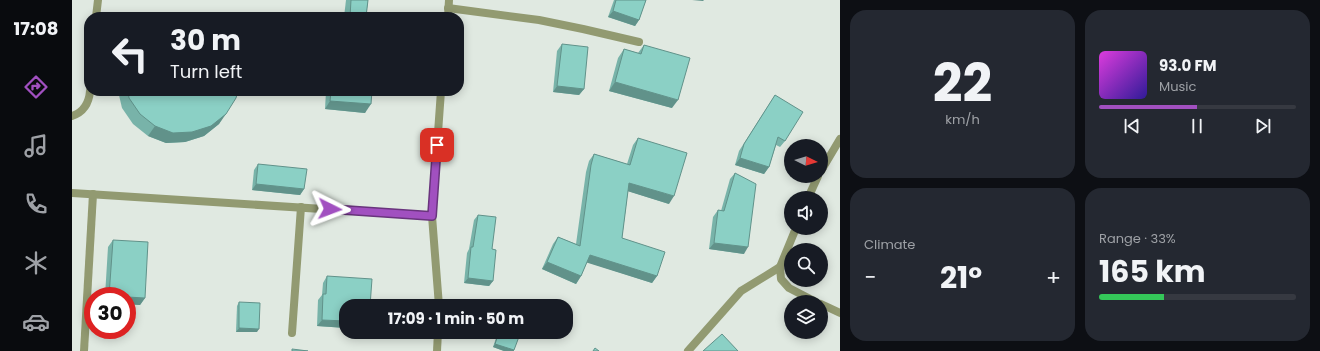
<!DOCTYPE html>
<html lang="en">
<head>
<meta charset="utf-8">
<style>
  :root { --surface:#171b24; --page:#242831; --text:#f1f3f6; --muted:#9ea1a6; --line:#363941; --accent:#a150c0 }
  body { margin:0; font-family:Poppins,sans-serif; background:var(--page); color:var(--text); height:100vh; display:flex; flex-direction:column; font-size:15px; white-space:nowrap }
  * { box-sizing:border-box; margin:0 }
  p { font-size:13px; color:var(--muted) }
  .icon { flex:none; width:22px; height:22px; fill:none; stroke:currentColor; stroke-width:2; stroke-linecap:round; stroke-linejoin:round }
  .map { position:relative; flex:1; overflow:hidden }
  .panel { display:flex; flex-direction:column; gap:10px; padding:10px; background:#0d0f14; width:480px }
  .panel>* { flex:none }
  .hud { position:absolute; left:12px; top:12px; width:380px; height:84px; border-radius:16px; box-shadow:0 2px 10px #0003; background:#171b24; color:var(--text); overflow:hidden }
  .needle { width:26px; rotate:95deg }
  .fabs { position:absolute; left:712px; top:139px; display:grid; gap:8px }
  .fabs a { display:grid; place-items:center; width:44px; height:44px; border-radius:50%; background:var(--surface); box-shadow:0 2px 10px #0003; font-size:20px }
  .speed { position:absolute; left:12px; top:287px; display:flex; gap:8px; font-size:20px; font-weight:700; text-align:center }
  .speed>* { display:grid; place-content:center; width:52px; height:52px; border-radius:50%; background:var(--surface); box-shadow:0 2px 10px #0003; line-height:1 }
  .speed .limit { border:6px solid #d22; background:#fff; color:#111 }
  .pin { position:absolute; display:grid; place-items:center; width:34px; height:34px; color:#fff; margin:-17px; border-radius:8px; box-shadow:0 2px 6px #0006 }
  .me { position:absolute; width:44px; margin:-22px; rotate:93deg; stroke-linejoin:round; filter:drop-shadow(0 0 3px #0008) }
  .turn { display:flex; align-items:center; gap:14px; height:84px; padding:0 20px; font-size:18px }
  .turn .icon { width:52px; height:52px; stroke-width:2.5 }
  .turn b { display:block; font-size:28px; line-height:34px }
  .big { font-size:30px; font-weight:700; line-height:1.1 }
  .panel .tile { flex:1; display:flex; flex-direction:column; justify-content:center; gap:6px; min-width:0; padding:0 14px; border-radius:16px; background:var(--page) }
  .panel .dial { align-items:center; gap:0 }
  .dial b { font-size:52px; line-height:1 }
  .song { display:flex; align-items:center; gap:12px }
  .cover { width:48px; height:48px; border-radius:6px; background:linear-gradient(135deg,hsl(300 70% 55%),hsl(250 70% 35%)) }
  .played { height:4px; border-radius:2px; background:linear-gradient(90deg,var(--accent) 50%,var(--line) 50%) }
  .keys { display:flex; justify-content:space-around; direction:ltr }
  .heat { display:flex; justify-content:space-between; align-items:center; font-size:22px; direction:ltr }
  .charge { height:6px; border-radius:3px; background:linear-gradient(90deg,#34c759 33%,var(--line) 0) }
  .panel .tiles { flex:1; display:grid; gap:10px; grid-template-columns:repeat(2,1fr) }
  .trip { position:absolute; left:267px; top:299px; width:234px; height:40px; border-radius:16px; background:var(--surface); box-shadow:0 2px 10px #0003; font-weight:700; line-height:40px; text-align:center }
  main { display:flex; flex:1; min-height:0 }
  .dock { display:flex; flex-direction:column; width:72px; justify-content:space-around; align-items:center; background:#090b0e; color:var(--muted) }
  .dock .icon { width:28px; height:28px }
  .dock .selected { color:var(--accent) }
  .dock b { font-size:18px; color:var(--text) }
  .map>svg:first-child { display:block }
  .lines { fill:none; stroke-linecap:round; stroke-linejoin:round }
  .lane { stroke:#929a71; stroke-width:8 }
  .street { stroke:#929a71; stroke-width:8 }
  .wall { fill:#78b3a9 }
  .shaded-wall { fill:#61928a }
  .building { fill:#8bd0c5; stroke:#61928a }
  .route-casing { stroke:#69347d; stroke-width:10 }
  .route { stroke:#a150c0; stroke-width:7 }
</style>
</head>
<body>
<main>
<nav class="dock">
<b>17:08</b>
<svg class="icon selected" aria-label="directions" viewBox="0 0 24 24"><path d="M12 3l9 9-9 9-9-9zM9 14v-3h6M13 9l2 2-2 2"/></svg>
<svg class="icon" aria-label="music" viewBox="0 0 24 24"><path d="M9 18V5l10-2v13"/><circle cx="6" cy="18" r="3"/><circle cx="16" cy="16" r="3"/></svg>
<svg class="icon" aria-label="phone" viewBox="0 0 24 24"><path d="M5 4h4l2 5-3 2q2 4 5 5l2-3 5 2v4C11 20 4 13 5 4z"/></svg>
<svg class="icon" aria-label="climate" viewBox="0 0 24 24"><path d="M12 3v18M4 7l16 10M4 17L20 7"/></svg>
<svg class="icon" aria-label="car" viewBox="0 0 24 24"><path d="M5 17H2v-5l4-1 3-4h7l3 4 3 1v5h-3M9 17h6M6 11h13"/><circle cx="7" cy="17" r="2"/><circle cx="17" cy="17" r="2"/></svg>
</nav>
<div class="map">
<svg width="768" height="351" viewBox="0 0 768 351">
  <rect width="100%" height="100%" fill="#e0e9e1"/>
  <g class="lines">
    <!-- lane -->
    <g class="lane">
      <path d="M376 8 467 20 511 29 567 42"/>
      <path d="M24 17 26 0"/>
      <path d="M0 116C12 112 17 103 18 91"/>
      <path d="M220 333 229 207"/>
      <path d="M12 351 21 194"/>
    </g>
    <!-- street -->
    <g class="street">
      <path d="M376 17 377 0"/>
      <path d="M749 171 768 139"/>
      <path d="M0 193 360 216"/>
      <path d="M736 198 746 176"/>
      <path d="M724 228 708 267 709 279 717 288 744 302"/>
      <path d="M749 304 768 313"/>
      <path d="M367 306 360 216 369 91"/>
      <path d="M365 351 366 332"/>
      <path d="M616 351 669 291 708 267"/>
    </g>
  </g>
  <!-- wall -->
  <g class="wall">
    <path d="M274 0H296L294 17H272Z"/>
    <path d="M542 0H574L567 20 563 26 536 17Z"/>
    <path d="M490 44 512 89 507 95 481 92 485 51Z"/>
    <path d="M572 45 600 108 537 91 546 58 552 49 566 53Z"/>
    <path d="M46 91H166L147 124 132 136 113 142 94 143 76 136 61 124 50 108Z"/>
    <path d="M254 91H300L293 113 253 109Z"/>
    <path d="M703 95 713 141 708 147 704 145 697 167 692 174 663 165 667 151Z"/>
    <path d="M566 138 597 204 556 191 550 238 585 276 580 283 515 262 509 276 504 284 470 269 481 244 486 237 504 244 514 172 517 161 522 154 555 164 561 145Z"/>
    <path d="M186 164 232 189 228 195 180 190 182 170Z"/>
    <path d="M663 173 672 254 637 249 641 217 646 210 649 211 658 179Z"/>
    <path d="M406 215 420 249 421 281 417 286 392 283 395 253 397 249 402 220Z"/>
    <path d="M41 240 73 298 68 305 55 304V296H33L36 247Z"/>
    <path d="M255 276 274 306V328L245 326 246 300 250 295 251 283Z"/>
    <path d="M167 302 185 332H164L165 306Z"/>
    <path d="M426 332H442V351H432L421 347Z"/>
  </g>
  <!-- shaded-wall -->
  <g class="shaded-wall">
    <path d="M620 0H632L631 1Z"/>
    <path d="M541 11 567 20 563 26 536 17Z"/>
    <path d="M543 82 606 100 600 108 537 91Z"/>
    <path d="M485 86 512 89 507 95 481 92Z"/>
    <path d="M258 101 299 104 293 113 253 109Z"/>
    <path d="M154 114 147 124 132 136 113 142 94 143 76 136 83 126Z"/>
    <path d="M668 158 697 167 692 174 663 165Z"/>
    <path d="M557 183 602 196 597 204 552 190Z"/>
    <path d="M184 184 232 189 228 195 180 190Z"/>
    <path d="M642 243 676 247 672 254 637 249Z"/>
    <path d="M518 255 585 276 580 283 513 262Z"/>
    <path d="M475 262 509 276 504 284 470 269Z"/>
    <path d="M396 278 421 281 417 286 392 283Z"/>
    <path d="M55 297 73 298 68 305 55 304Z"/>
    <path d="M250 320 274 321V328L245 326Z"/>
    <path d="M167 328 187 329 185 332H164Z"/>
    <path d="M423 344 442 350V351H432L421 347Z"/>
  </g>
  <!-- building -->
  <g class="building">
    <path d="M279 0H296L294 17H278Z"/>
    <path d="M544 0H574L567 20 541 11Z"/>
    <path d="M490 44 516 47 512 89 485 86Z"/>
    <path d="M572 45 618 58 606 100 543 82 552 49 569 54Z"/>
    <path d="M56 91H166L164 98 154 114 139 126 120 132 101 133 83 126 68 114 57 98Z"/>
    <path d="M259 91H300L299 104 258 101Z"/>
    <path d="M703 95 731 112 713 141 706 137 697 167 668 158 672 144Z"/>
    <path d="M566 138 615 153 602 196 557 183 550 238 593 252 585 276 518 255 509 276 475 262 486 237 508 246 519 165 522 154 558 165Z"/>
    <path d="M186 164 235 169 232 189 184 184Z"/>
    <path d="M663 173 684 184 676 247 642 243 646 210 652 211Z"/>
    <path d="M406 215 424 217 420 249 424 250 421 281 396 278 399 247H401Z"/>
    <path d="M41 240 76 242 73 298 55 297V296H37Z"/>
    <path d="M255 276 300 279 298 306H274V321L250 320 251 294H254Z"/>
    <path d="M728 299 735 302H727Z"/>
    <path d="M167 302 188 303 187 329 167 328Z"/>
    <path d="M427 332H442L448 334 442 350 423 344Z"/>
    <path d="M650 334 666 351H631Z"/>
    <path d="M523 348 527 351H521Z"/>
    <path d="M220 349 236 351H220Z"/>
  </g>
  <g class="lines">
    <!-- route casing -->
    <g class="route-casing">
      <path id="route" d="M258 209 360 216 365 145"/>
    </g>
    <!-- route -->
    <use href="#route" class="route"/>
  </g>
</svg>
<div class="fabs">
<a><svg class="needle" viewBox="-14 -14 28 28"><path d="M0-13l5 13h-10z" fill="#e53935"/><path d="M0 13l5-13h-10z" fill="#9ea1a6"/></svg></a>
<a><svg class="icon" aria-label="sound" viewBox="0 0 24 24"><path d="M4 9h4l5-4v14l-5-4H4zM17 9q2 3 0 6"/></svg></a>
<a><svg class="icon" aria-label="search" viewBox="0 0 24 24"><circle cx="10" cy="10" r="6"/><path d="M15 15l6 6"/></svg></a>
<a><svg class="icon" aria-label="layers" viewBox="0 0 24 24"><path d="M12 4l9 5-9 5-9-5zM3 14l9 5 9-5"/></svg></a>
</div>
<div class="speed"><div class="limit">30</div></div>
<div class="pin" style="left:365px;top:145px;background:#d93025"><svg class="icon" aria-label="arrive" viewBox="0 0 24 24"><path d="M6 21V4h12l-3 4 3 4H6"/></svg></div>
<svg class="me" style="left:258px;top:209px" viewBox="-20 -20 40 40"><path d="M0-17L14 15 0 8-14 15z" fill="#a150c0" stroke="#fff" stroke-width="4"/></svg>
<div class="trip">17:09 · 1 min · 50 m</div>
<div class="hud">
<div class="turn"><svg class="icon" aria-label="left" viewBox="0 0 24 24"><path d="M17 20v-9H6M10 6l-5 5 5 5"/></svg><div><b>30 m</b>Turn left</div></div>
</div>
</div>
<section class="panel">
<div class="tiles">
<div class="tile dial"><b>22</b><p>km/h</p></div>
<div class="tile">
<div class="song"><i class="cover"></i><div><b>93.0 FM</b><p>Music</p></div></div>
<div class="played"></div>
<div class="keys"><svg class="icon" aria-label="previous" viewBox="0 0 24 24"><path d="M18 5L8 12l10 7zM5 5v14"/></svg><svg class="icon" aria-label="pause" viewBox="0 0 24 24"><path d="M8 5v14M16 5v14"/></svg><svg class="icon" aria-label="next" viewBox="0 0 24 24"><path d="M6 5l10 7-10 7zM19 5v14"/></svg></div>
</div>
<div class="tile"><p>Climate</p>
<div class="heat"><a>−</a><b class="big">21°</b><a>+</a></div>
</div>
<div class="tile"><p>Range · 33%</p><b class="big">165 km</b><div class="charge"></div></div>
</div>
</section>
</main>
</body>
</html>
